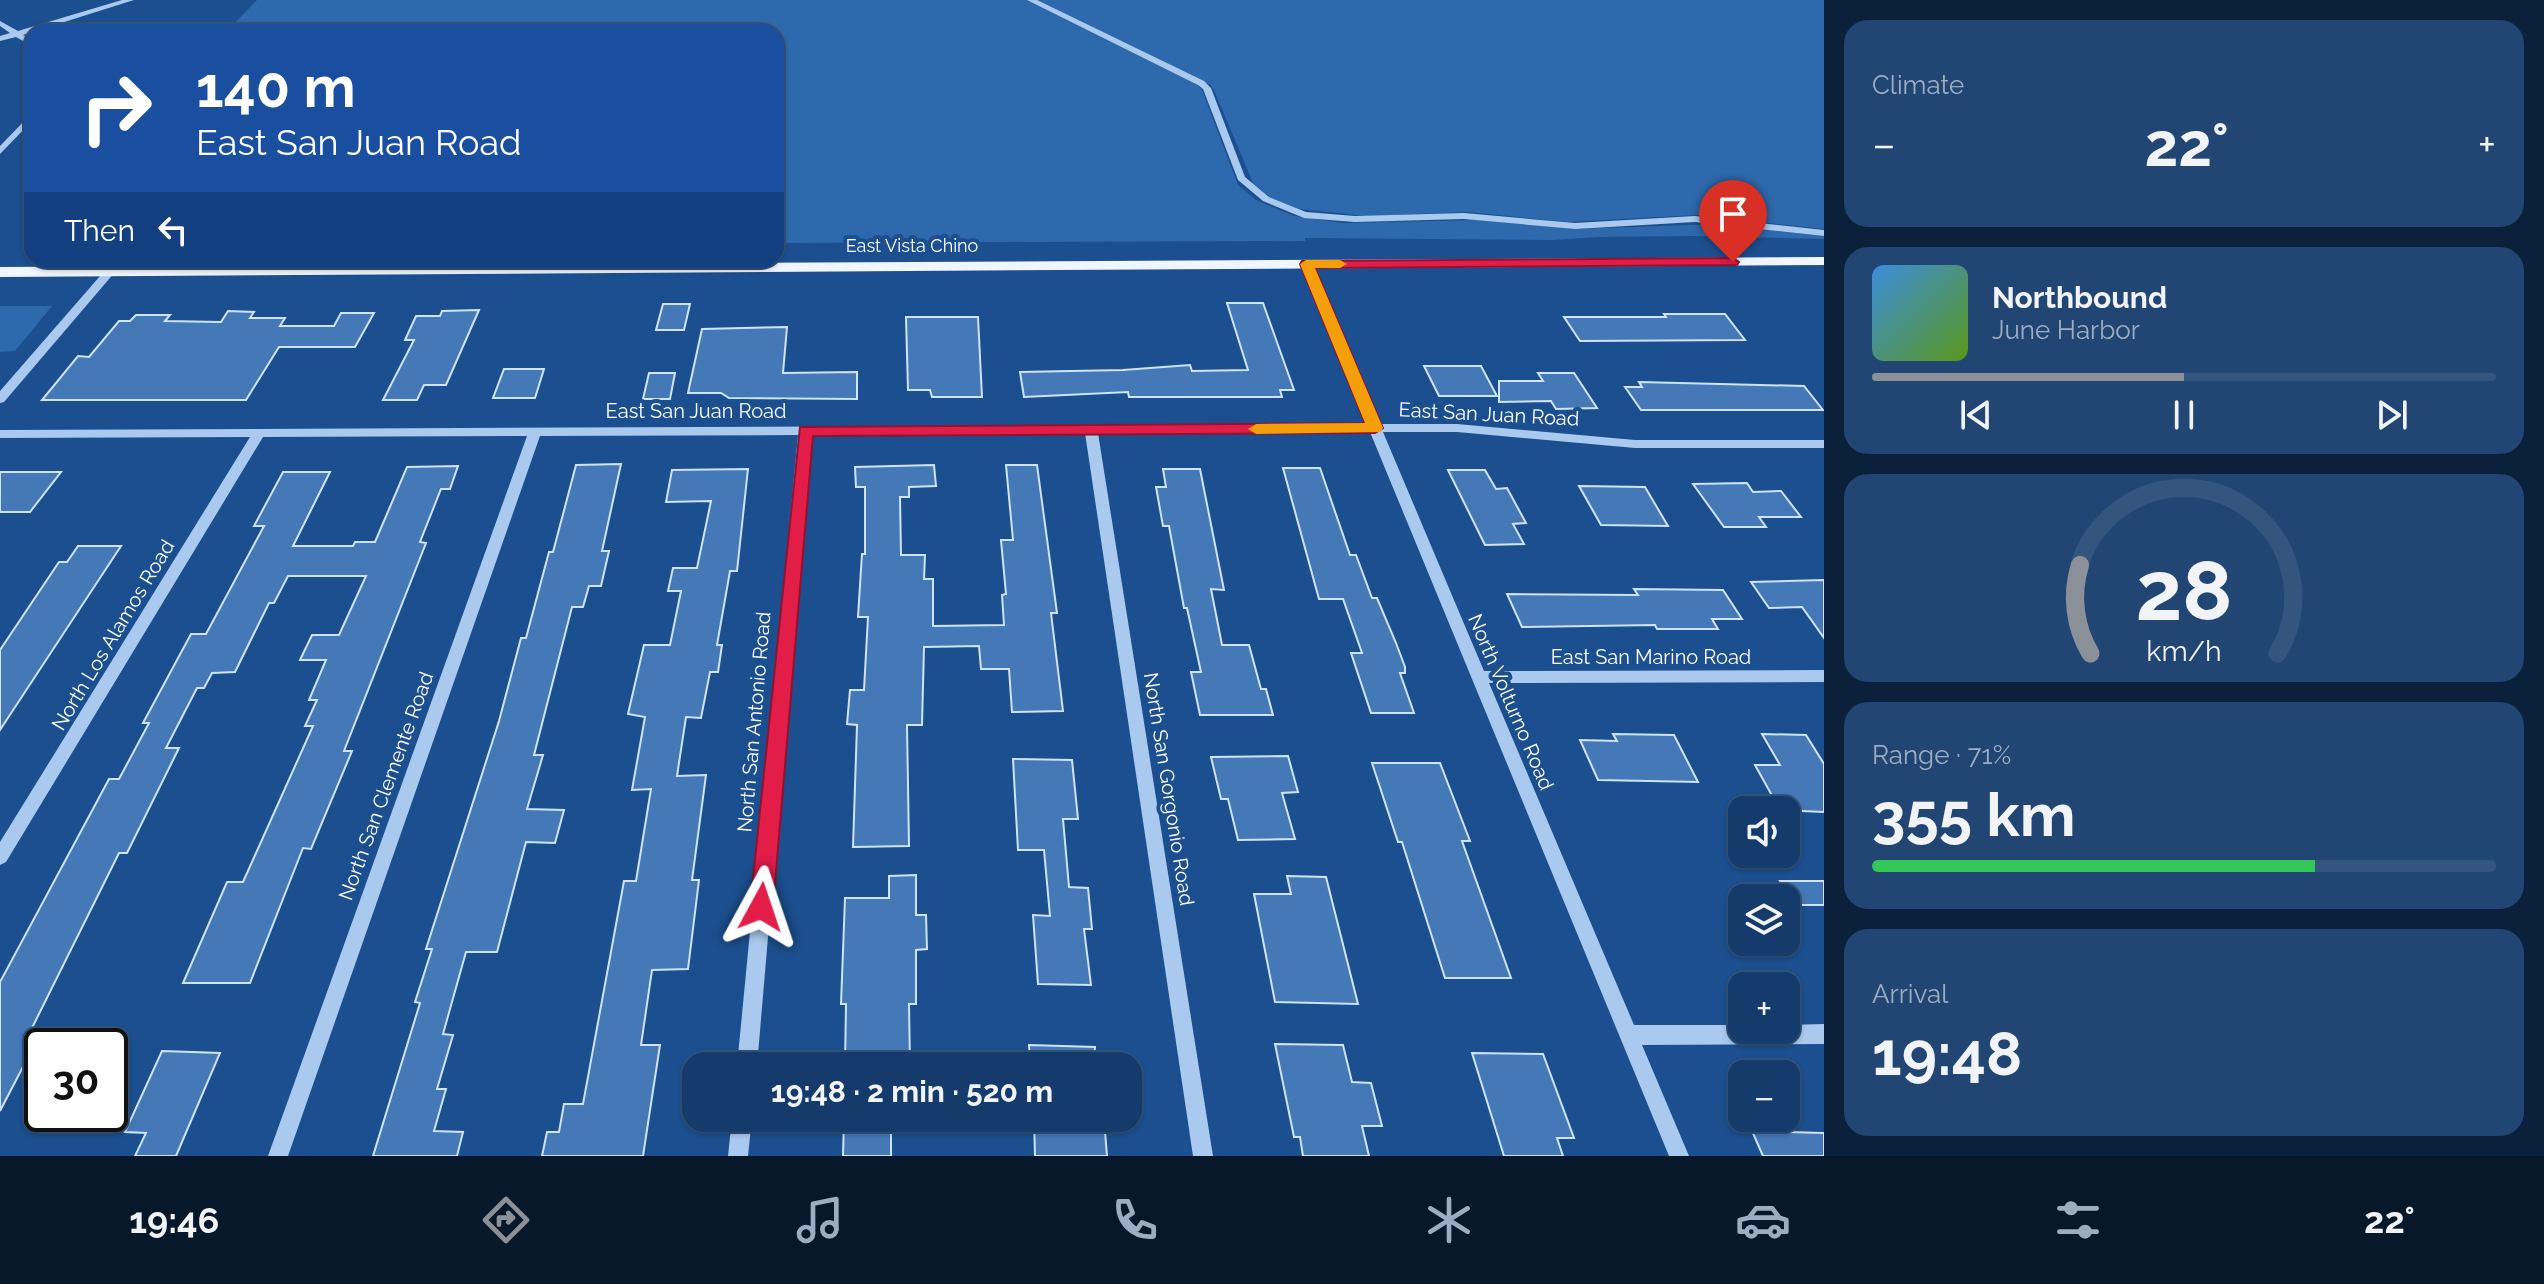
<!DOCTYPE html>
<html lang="en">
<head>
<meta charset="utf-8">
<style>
  :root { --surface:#143b6b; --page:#214673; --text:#f1f3f6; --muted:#9dadc1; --line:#33557e; --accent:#8c9099 }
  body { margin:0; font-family:Raleway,sans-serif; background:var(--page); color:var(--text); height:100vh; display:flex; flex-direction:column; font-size:30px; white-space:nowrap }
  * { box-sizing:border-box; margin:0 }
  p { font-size:26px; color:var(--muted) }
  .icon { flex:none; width:44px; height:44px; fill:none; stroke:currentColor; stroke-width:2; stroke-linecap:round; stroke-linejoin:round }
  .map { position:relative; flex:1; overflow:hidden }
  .drawer { display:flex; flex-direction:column; gap:20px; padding:20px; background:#0b203b; width:720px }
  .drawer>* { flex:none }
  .hud { position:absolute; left:24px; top:24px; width:760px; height:244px; border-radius:24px; box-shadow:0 2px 6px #0004,0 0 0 2px var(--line); background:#1a4fa0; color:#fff; overflow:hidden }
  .controls { position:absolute; left:1728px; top:796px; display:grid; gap:16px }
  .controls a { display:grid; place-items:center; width:72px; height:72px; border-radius:16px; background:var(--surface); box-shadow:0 2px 6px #0004,0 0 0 2px var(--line); font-size:40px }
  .speed { position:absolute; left:24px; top:1028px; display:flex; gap:16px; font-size:40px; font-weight:700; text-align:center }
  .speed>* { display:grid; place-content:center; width:104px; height:104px; border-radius:50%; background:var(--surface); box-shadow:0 2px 6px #0004,0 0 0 2px var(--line); line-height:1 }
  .speed .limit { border:4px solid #111; border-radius:12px; background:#fff; color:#111 }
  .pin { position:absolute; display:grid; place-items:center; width:68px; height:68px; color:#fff; margin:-82px -34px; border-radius:50% 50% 50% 0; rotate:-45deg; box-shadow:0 0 8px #0007 }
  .pin .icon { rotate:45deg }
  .me { position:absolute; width:88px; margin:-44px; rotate:5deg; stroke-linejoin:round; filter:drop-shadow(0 0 6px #0008) }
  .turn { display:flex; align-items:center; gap:28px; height:168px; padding:0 40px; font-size:36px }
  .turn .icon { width:104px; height:104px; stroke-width:2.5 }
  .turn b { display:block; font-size:56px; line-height:68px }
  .then { display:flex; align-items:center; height:76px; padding:0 40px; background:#0003; gap:16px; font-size:30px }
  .big { font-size:60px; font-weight:700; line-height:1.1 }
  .drawer .tile { flex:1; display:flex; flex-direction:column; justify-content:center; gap:12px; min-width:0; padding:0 28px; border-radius:24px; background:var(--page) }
  .drawer .dial { align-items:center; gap:0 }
  .dial svg { height:208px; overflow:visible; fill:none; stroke:var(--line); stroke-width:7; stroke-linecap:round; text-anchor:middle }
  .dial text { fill:var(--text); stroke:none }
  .song { display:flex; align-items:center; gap:24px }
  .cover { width:96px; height:96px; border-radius:12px; background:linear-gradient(135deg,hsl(210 70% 55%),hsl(90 70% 35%)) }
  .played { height:8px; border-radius:4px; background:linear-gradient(90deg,var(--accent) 50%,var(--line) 50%) }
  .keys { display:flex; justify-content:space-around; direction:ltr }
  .heat { display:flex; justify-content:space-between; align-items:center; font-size:44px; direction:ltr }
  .charge { height:12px; border-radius:6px; background:linear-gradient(90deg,#34c759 71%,var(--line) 0) }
  .trip { position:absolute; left:682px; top:1052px; width:460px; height:80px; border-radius:24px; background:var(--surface); box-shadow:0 2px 6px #0004,0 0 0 2px var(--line); font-weight:700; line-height:80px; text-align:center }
  .tab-bar { display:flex; height:128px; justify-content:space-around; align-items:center; background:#08182b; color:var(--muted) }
  .tab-bar .icon { width:56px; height:56px }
  .tab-bar .selected { color:var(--accent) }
  .tab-bar b { font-size:36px; color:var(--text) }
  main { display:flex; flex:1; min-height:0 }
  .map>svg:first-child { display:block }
  .green { fill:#2e69ad }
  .building { fill:#4478b7; stroke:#cfe3fa; stroke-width:2 }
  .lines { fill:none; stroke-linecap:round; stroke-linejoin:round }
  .minor { fill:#a9c9ee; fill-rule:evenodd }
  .major { fill:#f0f6ff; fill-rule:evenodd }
  .route { fill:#e11d48; stroke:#92132f; stroke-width:2 }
  .slow { fill:#f59e0b }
  .labels { text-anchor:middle; stroke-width:8; stroke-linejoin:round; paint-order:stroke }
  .far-street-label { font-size:18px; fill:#fff; stroke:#1b4f8f }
  .street-label { font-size:20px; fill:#fff; stroke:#1b4f8f }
</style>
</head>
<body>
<main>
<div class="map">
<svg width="1824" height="1156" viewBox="0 0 1824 1156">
  <rect width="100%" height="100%" fill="#1b4f8f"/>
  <!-- green -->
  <g class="green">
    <path d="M257 0H1824V229L1696 215 1567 222 1468 212 1366 216 1299 209 1271 198 1253 183 1214 90 1210 84 1196 83 1202 90 1238 185 1256 200 1294 216 1344 223 1478 220 1578 229 1716 224 1824 236V239L1695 236 1599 237 1553 240 1305 238V241L776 243V32H226Z"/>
    <path d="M0 306H52L15 351 0 352Z"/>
  </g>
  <!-- building -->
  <g class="building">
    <path d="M1227 303H1263L1294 390H1280L1282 397H1129L1128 392 1024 397 1020 372 1123 370 1190 365 1192 371 1248 370Z"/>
    <path d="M663 304H690L684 330H656Z"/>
    <path d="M479 310 446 385H424L417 400H383L414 340H405L416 316H440L442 311Z"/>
    <path d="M228 311 254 312 250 318H285L280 326H334L341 313H374L355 347H279L246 400H42L78 356 89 357 119 321H130L136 315H170L165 321 221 322Z"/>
    <path d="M1664 314H1725L1745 340 1580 341 1564 317H1666Z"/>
    <path d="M906 317H978L982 397H932L930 390H908Z"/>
    <path d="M787 327 783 373 857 372V399L729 398 721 393H688L702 329Z"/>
    <path d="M1424 366H1481L1497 396H1439Z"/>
    <path d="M504 369H544L535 398H493Z"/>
    <path d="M649 373H675L670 399H643Z"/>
    <path d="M1538 373H1574L1597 408 1556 409 1551 401 1499 402V381H1543Z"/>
    <path d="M1639 382 1804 386 1823 410H1641L1625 387H1642Z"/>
    <path d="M621 464 602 551H609L601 586H589L583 607H572L534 755H543L527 809 564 810 555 843 526 842 497 952H466L443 1034 453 1035 437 1089H446L434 1131 463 1132 457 1156H373L420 1003 415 1002 432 949H426L499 721 521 638H526L549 552H553L576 465Z"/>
    <path d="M934 465 936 486 909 487V497H900L901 555H925L924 579H933V626L1004 625 1002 595 1006 594 1001 540H1013L1006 465H1037L1057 613H1051L1063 711 1012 712 1009 669H981L979 646 924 647 922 725H907L909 846 853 847 857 725 847 724 850 690H864L868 617H858L862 554H865V487H856L855 467Z"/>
    <path d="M458 466 450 489H441L420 542 426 543 344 751H352L311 849 303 848 250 983H183L227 882H243L313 726H305L317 700H309L326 660H300L312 635H339L366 576H288L274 603H269L235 672 212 673 204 688H197L166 748H179L127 853H119L28 1036H39L0 1111V982L109 779H119L149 723H143L191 634H206L264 526H254L283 472H330L293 546H353L355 542H375L407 467Z"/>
    <path d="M1283 468H1320L1350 555H1356L1372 598H1377L1396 643 1405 667V673H1400L1414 713H1371L1351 653H1362L1343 599H1319Z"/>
    <path d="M748 469 737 571H730L717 645H722L718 672H710L701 718 686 717 677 776 706 775 692 880H699L688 969 652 970 641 1045H660L643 1156H542L547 1132H559L564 1104H583L624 881H636L651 789 632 790 645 717 628 714 644 645H670L681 591H668L673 568H697L711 501 666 502 672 470Z"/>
    <path d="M1163 469H1200L1224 590 1211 589 1222 645H1249L1261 689H1266L1273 715H1200L1191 672H1201L1187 608H1184L1169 526H1163L1156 487H1166Z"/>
    <path d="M1448 470H1485L1496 489 1507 488 1526 523 1513 524 1524 544 1485 545Z"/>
    <path d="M0 472H61L30 512H0Z"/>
    <path d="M1747 483 1753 492 1781 491 1801 517H1759L1766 527H1724L1693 484Z"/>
    <path d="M1579 486 1645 487 1668 526 1601 525Z"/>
    <path d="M78 546H121L0 730V650L59 562H67Z"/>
    <path d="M1824 580V638L1802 607 1769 608 1751 582Z"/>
    <path d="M1634 589 1723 590 1742 619H1712L1718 629H1657L1655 625 1522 627 1507 594 1638 595Z"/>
    <path d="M1613 734 1674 735 1698 782 1598 780 1580 740 1617 741Z"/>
    <path d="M1762 734 1806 735 1824 764V812L1780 810 1755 765H1780Z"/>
    <path d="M1288 756 1298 792 1282 793 1295 839 1238 840 1228 799H1221L1211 757Z"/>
    <path d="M1013 759 1072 760 1078 819H1063L1069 887 1088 888 1092 929H1084L1091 985 1038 984 1033 915 1050 916 1044 850H1018Z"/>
    <path d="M1372 763H1440L1470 841H1462L1511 978H1445L1402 842H1398Z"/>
    <path d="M916 875V915H926L927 949 916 950V1004H909L910 1066H845L846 1004H841L845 898H889V876Z"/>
    <path d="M1287 876 1326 877 1358 1004 1275 1002 1254 894H1291Z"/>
    <path d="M1780 881H1824V905H1793Z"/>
    <path d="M1275 1044 1343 1045 1352 1082 1371 1083 1382 1126H1362L1369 1156H1303L1300 1137H1294Z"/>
    <path d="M1029 1045 1095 1047 1094 1066H1030Z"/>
    <path d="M162 1051 220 1053 176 1156H135L146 1133 125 1132Z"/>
    <path d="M1472 1053 1543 1054 1574 1138H1557L1563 1156H1504Z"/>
    <path d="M844 1118H891V1156H843Z"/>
    <path d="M1034 1118H1104L1107 1156H1035Z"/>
    <path d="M1752 1131 1824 1133V1156H1763Z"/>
  </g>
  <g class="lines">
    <!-- minor -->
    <g class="minor">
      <path d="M122 0H134L23 35 32 40V46L16 37 0 41V36L10 33 0 26V21L18 31Z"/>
      <path d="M1027 0H1037L1204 81 1211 88 1245 177 1269 197 1306 212 1355 216 1464 213 1575 223 1695 216 1824 230V236L1695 222 1575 229 1464 219 1355 222 1304 218 1263 201 1238 180 1203 89 1198 85Z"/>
      <path d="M32 113V121L0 154V146Z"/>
      <path d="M1306 261 1311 264 1379 424H1457L1635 440H1824V448H1635L1457 432H1383L1484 671 1824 670V682L1489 683 1634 1025H1742V1030H1786V1025L1824 1024V1044L1642 1045 1689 1156H1669L1370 432 1098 433 1213 1156H1193L1085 433 811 435 757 1066H737L798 435 540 436 288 1156H268L527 436 263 437 6 862 0 865V842L250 437 0 438V430L1367 424 1301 264Z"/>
      <path d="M111 267 116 270 115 272 4 402 0 403V391L107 268Z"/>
      <path d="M732 1118H752L748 1156H728Z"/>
    </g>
    <!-- major -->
    <path class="major" d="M1824 257V265L0 277V267Z"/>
  </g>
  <!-- route -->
  <path class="route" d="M1733 258 1739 262 1737 265 1315 268 1383 428 1375 433 813 436 773 907 769 915 761 918 753 915 750 907 800 427 1365 423 1300 264 1302 261Z"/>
  <!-- slow -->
  <path class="slow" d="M1306 260H1340L1347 264 1340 268H1315L1383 428 1380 432 1256 434 1248 429 1256 424 1365 423 1300 264Z"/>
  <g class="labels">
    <!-- far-street labels -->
    <g class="far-street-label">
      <text x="912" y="252">East Vista Chino</text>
    </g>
    <!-- street labels -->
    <g class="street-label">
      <text x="696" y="418">East San Juan Road</text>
      <text transform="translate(1489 414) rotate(3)" y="7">East San Juan Road</text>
      <text transform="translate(113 635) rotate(-59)" y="7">North Los Alamos Road</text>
      <text x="1651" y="664">East San Marino Road</text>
      <text transform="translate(1511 702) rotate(67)" y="7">North Volturno Road</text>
      <text transform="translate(754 722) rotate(-85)" y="7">North San Antonio Road</text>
      <text transform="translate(386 786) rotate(-70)" y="7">North San Clemente Road</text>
      <text transform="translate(1169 789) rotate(81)" y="7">North San Gorgonio Road</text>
    </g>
  </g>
</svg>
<div class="controls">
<a><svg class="icon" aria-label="sound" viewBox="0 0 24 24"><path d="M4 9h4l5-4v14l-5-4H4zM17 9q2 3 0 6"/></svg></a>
<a><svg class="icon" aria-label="layers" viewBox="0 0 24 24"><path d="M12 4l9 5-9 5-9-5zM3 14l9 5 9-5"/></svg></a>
<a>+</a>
<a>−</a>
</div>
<div class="speed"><div class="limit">30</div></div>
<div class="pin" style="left:1733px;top:262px;background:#d93025"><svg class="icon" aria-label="arrive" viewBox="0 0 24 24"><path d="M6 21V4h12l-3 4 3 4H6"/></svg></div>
<svg class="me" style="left:761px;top:907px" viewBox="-20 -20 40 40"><path d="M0-17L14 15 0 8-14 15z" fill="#e11d48" stroke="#fff" stroke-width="4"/></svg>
<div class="trip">19:48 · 2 min · 520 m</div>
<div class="hud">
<div class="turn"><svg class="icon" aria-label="right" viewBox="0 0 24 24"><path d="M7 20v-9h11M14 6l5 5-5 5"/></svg><div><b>140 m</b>East San Juan Road</div></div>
<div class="then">Then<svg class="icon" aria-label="left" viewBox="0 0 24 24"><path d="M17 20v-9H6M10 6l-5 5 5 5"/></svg></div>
</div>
</div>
<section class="drawer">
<div class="tile"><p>Climate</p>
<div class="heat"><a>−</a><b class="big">22°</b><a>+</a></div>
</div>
<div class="tile">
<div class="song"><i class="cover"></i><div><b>Northbound</b><p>June Harbor</p></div></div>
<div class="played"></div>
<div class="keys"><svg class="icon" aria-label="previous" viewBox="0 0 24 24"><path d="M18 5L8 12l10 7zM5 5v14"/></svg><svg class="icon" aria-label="pause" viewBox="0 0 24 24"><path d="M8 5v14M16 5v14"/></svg><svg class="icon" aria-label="next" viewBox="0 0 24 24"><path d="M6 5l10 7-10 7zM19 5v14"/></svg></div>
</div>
<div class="tile dial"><svg viewBox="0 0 100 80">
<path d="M14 69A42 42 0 1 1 86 69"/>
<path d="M14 69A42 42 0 0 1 10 35" stroke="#8c9099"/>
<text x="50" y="56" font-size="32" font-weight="700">28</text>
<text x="50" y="72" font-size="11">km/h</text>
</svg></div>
<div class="tile"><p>Range · 71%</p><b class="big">355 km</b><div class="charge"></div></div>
<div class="tile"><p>Arrival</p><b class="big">19:48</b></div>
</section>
</main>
<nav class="tab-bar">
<b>19:46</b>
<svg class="icon selected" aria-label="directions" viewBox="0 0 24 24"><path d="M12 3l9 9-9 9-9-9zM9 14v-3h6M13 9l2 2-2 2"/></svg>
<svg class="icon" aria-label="music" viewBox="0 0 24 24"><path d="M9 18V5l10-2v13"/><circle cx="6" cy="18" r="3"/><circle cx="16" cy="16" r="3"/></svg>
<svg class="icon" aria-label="phone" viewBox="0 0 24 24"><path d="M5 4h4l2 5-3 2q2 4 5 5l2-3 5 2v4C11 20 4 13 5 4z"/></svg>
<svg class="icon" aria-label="climate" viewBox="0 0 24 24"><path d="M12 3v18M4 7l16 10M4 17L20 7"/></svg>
<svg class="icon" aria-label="car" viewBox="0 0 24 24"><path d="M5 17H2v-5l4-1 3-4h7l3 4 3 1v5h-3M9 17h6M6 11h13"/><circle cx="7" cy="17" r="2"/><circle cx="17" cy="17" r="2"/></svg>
<svg class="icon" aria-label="filters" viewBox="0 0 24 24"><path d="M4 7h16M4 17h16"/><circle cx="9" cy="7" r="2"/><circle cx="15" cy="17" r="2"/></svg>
<b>22°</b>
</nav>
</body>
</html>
